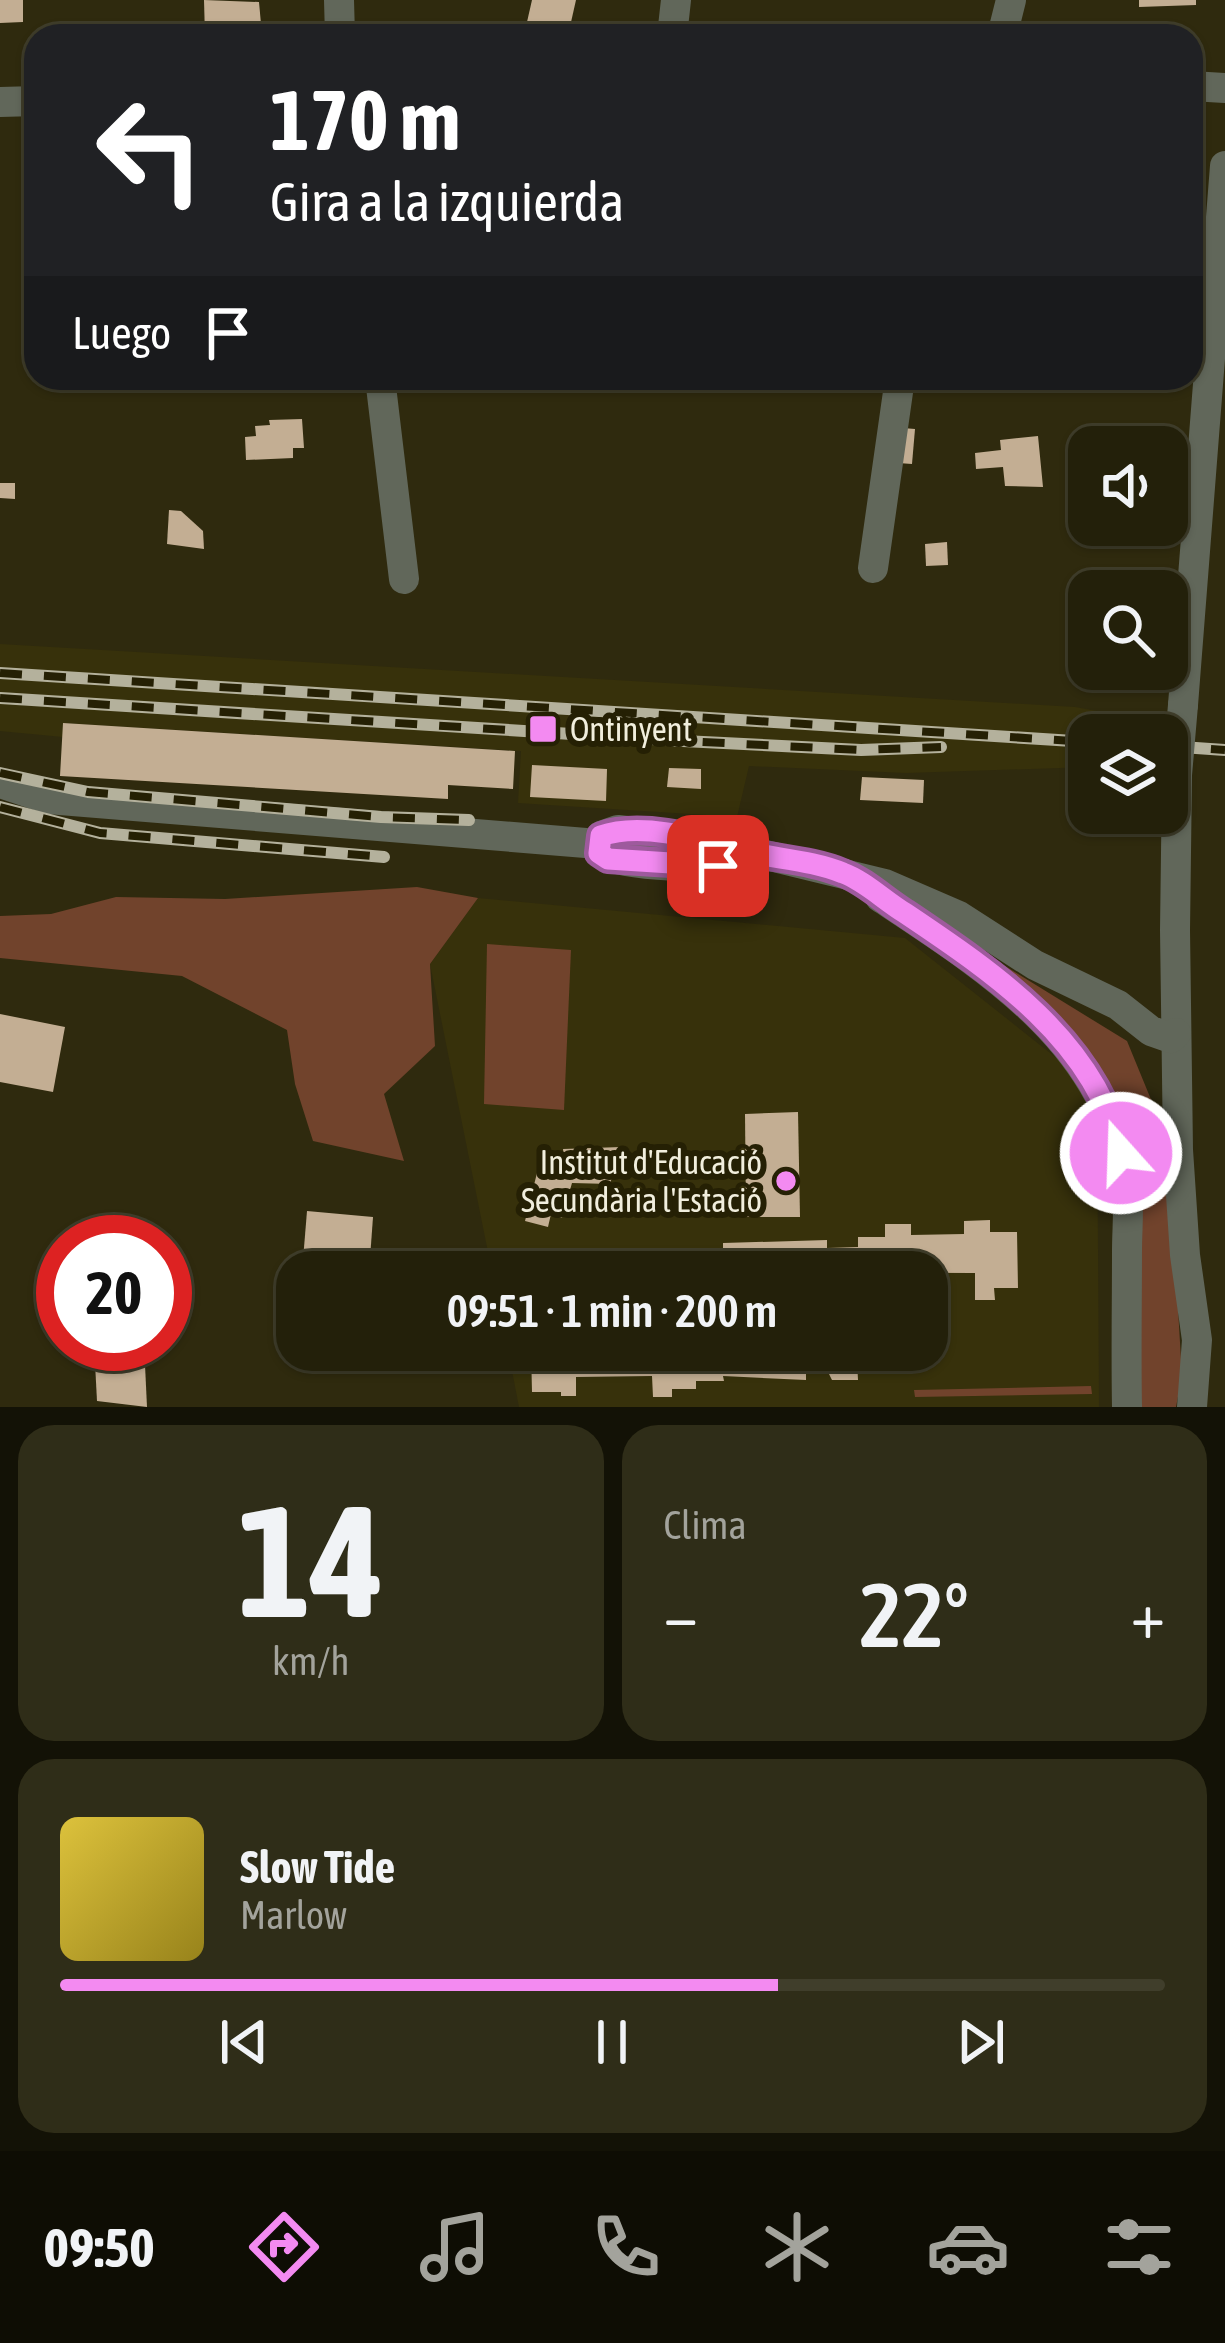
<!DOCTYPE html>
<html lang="es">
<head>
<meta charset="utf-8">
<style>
  :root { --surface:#23200a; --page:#2f2d18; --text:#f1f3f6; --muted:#a3a39c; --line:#403e2b; --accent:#f38af1 }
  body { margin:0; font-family:"Asap Condensed",sans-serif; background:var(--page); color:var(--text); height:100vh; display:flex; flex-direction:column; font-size:45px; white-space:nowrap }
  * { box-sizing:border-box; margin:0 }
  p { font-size:39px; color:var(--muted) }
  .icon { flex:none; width:66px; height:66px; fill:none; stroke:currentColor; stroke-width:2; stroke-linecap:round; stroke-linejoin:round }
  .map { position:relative; height:1407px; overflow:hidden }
  .side { display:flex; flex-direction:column; gap:18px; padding:18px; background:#131206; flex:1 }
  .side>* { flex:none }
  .hud { position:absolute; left:24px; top:24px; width:1179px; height:366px; border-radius:36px; box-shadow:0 3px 9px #0004,0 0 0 3px var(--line); background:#202124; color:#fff; overflow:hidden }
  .buttons { position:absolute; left:1068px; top:426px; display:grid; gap:24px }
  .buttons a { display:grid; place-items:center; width:120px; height:120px; border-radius:24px; background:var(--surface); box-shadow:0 3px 9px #0004,0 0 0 3px var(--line); font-size:60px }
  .speed { position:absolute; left:36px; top:1215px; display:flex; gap:24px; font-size:60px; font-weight:700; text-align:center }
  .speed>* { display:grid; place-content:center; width:156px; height:156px; border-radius:50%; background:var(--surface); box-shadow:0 3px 9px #0004,0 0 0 3px var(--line); line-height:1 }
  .speed .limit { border:18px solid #d22; background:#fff; color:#111 }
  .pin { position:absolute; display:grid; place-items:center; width:102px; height:102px; color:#fff; margin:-51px; border-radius:24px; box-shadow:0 6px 18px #0006 }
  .me { position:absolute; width:132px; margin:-66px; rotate:340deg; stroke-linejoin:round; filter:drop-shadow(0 0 9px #0008) }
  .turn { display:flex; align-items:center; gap:42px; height:252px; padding:0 48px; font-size:54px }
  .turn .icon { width:156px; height:156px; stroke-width:2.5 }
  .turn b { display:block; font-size:84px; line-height:102px }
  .then { display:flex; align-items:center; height:114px; padding:0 48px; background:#0003; gap:24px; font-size:45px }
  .big { font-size:90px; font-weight:600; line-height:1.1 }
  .side .card { flex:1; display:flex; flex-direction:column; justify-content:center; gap:18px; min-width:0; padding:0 42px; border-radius:36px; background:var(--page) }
  .side .dial { align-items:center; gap:0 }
  .dial b { font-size:156px; line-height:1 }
  .song { display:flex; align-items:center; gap:36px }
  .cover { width:144px; height:144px; border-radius:18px; background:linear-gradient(135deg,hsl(50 70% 55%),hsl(50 70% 35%)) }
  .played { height:12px; border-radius:6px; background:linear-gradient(90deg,var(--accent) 65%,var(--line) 65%) }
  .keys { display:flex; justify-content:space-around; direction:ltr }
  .heat { display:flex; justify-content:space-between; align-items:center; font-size:66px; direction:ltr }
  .side .tiles { flex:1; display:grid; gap:18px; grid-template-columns:1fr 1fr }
  .card:last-child { grid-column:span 2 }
  .trip { position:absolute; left:276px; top:1251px; width:672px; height:120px; border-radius:36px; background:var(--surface); box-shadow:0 3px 9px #0004,0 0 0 3px var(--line); font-weight:600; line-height:120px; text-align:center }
  .tab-bar { display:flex; height:192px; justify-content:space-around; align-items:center; background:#0e0d04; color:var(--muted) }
  .tab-bar .icon { width:84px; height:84px }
  .tab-bar .selected { color:var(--accent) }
  .tab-bar b { font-size:54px; color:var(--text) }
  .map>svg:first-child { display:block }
  .built { fill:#37310b }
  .green { fill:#71432c }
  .building { fill:#c3ae93 }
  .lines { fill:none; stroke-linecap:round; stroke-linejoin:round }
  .minor { stroke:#61675a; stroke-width:30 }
  .rail-casing { stroke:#b4b19c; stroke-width:12 }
  .rail { stroke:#252004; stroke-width:8; stroke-dasharray:22; stroke-linecap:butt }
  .minor-bridge { stroke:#61675a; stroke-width:30 }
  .route-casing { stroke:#9e5a9d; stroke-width:30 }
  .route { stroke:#f38af1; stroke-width:21 }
  .poi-dot { fill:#f38af1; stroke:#252004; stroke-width:4.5 }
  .labels { text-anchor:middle; stroke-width:12; stroke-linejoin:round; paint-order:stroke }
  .poi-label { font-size:33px; fill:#f1eedd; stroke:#252004; text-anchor:start }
</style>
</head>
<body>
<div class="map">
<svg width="1225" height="1407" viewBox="0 0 1225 1407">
  <rect width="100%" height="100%" fill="#2f2a0e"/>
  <!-- built -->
  <g class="built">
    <path d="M0 644 1075 707 1161 723 1159 735H1089V767L906 773 749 766 737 817 518 803 521 751 64 723 63 737 0 731Z"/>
    <path d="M478 898 905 938 1097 1090 1099 1407H519L508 1350H927V1272H492L430 964Z"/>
  </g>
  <!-- green -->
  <g class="green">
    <path d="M417 887 478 898 430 964 435 1046 384 1094 404 1161 313 1141 295 1084 287 1030 182 976 0 958V916L51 914 116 897 225 899Z"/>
    <path d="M956 936 1127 1041 1159 1119 1173 1224 1182 1376 1176 1407H1138L1100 1069Z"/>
    <path d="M487 944 571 950 564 1110 484 1104Z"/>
    <path d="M1091 1386 1092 1394 915 1397 914 1390Z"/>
  </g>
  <!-- building -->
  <g class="building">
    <path d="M0 0H23V22L0 23Z"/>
    <path d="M204 0 259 2 262 35 205 36Z"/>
    <path d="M532 0H576L569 31 527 22Z"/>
    <path d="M1139 0H1196V5L1139 7Z"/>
    <path d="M302 419 304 448H293V458L246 460 245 437 256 436 255 426 270 425 269 420Z"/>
    <path d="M903 428 915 429 912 464 898 463Z"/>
    <path d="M1038 436 1043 487 1005 486 1003 467 976 469 975 453 1001 450 1000 440Z"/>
    <path d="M0 483H15V499L0 498Z"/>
    <path d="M169 510 181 511 203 531 204 549 167 544Z"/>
    <path d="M947 542 948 565 926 566 925 544Z"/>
    <path d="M63 723 515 751 513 789 448 785V799L60 776Z"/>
    <path d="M532 765 607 769 606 801 530 797Z"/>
    <path d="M669 768 701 769V789L667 787Z"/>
    <path d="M862 777 924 780 923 803 860 800Z"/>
    <path d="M0 1014 65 1027 53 1092 0 1082Z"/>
    <path d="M798 1112 800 1217H746L745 1114Z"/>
    <path d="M621 1147V1174H613L610 1184 572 1183 562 1218 551 1214 548 1227 525 1221 539 1165 566 1173 563 1149Z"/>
    <path d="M307 1211 373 1217 369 1272H302Z"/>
    <path d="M990 1220V1232H1017L1018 1288H994L995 1300H975V1273L667 1272 666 1256 723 1255V1243L827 1240V1248L858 1247V1237H885V1224H911V1235L964 1234V1221Z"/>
    <path d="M544 1254 569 1255 570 1262 625 1263V1272H544Z"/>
    <path d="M94 1344H144L147 1407 97 1401Z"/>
    <path d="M531 1350H874L875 1359 857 1360 858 1380H832L829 1374H806V1380L723 1376 724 1381H696V1389H672V1397H653L652 1376 576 1377V1396H561V1392H532Z"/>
  </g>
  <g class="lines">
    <!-- minor -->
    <g class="minor">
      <path d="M339 0 340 36"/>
      <path d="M672 36 676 0"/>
      <path d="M1002 36 1011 0"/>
      <path d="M1191 86 1225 88"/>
      <path d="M0 102 36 101"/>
      <path d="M380 378 404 579"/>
      <path d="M873 568 900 378"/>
      <path d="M1183 705 1225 166"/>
      <path d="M1177 775 1175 930 1178 1150 1185 1255 1197 1340 1192 1407"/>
      <path d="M0 783 48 799 598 844"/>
      <path d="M758 855C746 859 733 863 721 865 699 869 616 865 599 852L601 836 618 830 704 840 885 884 959 916 1035 965 1118 1005 1151 1031 1171 1038 1176 1033"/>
      <path d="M880 897C984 966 1107 1042 1126 1177 1130 1201 1127 1227 1127 1251 1127 1303 1126 1355 1127 1407"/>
    </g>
    <!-- rail casing -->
    <g class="rail-casing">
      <g id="rail">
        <path d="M0 673 1089 742"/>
        <path d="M0 698 683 741 861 750 941 747"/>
        <path d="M1167 746 1225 750"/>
        <path d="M0 773 88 792 381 817 469 820"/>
        <path d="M0 807 100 833 384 857"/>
      </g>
    </g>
    <!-- rail -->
    <use href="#rail" class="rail"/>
    <!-- minor-bridge -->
    <path class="minor-bridge" d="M1177 775 1183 705"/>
  </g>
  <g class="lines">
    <!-- route casing -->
    <g class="route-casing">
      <path id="route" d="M718 866 608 859 599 853 601 836C640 822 696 838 736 849 771 859 809 859 843 873 865 881 885 901 905 913 993 972 1097 1042 1121 1153"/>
    </g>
    <!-- route -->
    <use href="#route" class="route"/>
  </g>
  <!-- markers -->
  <g class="poi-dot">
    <rect x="528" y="714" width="30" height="30" rx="6"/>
    <circle cx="786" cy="1181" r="12"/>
  </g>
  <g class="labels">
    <!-- poi labels -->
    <g class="poi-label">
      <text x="570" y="741">Ontinyent</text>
      <text x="762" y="1174" text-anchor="end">Institut d'Educació<tspan x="762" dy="38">Secundària l'Estació</tspan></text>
    </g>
  </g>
</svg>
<div class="buttons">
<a><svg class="icon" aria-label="sound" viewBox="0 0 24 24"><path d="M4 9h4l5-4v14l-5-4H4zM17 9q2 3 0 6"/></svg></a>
<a><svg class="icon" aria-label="search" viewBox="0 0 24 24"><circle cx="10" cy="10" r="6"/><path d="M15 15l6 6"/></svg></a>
<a><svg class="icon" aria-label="layers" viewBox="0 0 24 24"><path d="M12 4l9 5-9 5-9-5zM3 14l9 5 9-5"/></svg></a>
</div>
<div class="speed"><div class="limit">20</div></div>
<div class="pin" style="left:718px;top:866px;background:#d93025"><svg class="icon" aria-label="arrive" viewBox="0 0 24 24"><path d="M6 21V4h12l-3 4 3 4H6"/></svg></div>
<svg class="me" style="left:1121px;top:1153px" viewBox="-20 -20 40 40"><circle r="17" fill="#f38af1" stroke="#fff" stroke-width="3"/><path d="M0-11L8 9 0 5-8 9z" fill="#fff"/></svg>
<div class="trip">09:51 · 1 min · 200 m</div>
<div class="hud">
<div class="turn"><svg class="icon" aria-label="left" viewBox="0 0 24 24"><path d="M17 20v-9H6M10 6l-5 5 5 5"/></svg><div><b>170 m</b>Gira a la izquierda</div></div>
<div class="then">Luego<svg class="icon" aria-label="arrive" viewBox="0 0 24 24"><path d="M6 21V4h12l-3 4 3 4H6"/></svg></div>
</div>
</div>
<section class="side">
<div class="tiles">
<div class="card dial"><b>14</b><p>km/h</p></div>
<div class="card"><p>Clima</p>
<div class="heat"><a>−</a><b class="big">22°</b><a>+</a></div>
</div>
<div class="card">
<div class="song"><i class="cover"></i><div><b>Slow Tide</b><p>Marlow</p></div></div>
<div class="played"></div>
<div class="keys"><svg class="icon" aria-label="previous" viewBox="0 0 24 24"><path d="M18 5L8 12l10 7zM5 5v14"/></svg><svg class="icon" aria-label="pause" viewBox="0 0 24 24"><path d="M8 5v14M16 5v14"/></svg><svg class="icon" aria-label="next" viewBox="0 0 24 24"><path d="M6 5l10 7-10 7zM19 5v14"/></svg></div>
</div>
</div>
</section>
<nav class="tab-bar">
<b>09:50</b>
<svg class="icon selected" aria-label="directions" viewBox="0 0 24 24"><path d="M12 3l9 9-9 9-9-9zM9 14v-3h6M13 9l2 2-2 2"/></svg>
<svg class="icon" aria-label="music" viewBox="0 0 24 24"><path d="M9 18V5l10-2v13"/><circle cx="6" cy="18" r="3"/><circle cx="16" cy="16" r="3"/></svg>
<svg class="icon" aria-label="phone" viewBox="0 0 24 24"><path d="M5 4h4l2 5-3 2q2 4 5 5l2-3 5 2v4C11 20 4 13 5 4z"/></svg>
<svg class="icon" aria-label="climate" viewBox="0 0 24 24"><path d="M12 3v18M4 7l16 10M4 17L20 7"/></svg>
<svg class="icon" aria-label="car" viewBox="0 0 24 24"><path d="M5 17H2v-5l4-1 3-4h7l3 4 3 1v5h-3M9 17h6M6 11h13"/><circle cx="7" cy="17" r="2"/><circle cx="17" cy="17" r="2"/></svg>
<svg class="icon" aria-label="filters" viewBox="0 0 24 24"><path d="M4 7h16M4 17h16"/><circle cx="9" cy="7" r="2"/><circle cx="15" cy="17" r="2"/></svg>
</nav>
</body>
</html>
